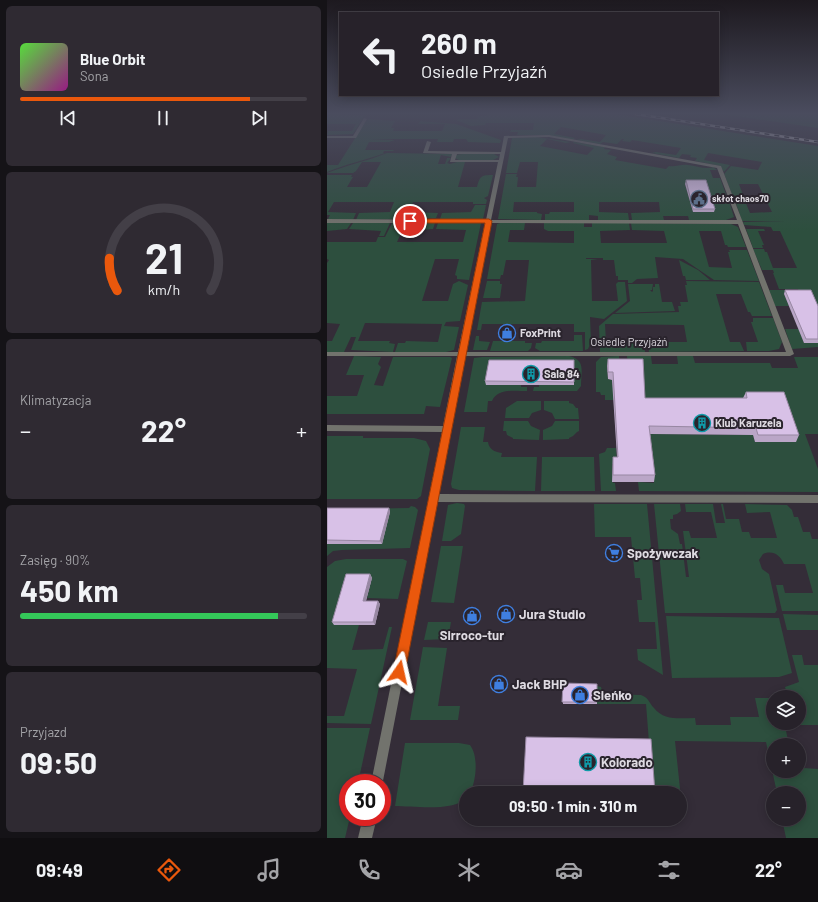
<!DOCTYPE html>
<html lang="pl">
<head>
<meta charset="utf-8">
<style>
  :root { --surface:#27222a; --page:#2f2a32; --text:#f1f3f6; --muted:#a4a4a8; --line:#433f47; --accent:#ea580c }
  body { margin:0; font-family:Barlow,sans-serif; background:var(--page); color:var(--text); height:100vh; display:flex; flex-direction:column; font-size:15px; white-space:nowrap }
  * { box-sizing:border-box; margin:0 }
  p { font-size:13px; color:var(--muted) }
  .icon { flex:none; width:22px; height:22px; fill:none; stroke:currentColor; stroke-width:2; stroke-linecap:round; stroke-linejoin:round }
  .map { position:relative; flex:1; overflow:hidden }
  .side { display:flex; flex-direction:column; gap:6px; padding:6px; background:#151317; width:327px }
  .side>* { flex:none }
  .banner { position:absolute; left:12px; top:12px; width:380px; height:84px; border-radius:0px; box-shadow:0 2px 10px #0003,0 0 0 1px var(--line); background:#27222a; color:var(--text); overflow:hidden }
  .tools { position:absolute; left:439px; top:690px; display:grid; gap:8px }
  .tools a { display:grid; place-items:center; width:40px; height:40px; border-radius:50%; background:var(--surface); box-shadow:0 2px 10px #0003,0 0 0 1px var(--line); font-size:20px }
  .speed { position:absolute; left:12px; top:774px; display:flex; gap:8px; font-size:20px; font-weight:700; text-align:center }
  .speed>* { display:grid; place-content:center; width:52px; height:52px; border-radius:50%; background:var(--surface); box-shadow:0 2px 10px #0003,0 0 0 1px var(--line); line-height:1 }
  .speed .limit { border:6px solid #d22; background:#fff; color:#111 }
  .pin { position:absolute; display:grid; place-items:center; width:34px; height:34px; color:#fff; margin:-17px; border:2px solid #fff; border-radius:50%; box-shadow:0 1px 4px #0007 }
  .me { position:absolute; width:44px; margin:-22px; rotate:11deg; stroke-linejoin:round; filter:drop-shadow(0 0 3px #0008) }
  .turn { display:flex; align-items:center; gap:14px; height:84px; padding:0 16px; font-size:18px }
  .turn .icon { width:52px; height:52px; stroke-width:2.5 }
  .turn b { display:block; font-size:28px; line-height:34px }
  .big { font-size:30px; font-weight:700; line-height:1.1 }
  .side .widget { flex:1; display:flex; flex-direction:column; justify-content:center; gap:6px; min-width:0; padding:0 14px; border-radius:6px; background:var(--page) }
  .side .dial { align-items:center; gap:0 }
  .dial svg { height:104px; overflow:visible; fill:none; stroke:var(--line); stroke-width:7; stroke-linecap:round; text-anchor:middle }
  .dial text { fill:var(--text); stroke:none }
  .song { display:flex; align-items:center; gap:12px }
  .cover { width:48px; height:48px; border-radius:6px; background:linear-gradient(135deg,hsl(110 70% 55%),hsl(310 70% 35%)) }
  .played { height:4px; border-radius:2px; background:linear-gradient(90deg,var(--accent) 80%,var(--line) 80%) }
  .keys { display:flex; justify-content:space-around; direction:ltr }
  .heat { display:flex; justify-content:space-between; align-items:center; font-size:22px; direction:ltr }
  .charge { height:6px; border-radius:3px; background:linear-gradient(90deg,#34c759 90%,var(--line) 0) }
  .trip { position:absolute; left:132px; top:786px; width:228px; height:40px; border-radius:20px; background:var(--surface); box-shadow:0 2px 10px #0003,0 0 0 1px var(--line); font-weight:700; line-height:40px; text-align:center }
  .tab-bar { display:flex; height:64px; justify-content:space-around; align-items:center; background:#100e11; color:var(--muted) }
  .tab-bar .icon { width:28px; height:28px }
  .tab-bar .selected { color:var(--accent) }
  .tab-bar b { font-size:18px; color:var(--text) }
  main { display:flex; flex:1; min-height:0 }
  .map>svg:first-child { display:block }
  .green { fill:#2d4f3e }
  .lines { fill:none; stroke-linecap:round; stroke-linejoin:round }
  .minor { fill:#72736d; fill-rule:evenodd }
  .rail-casing { stroke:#bfbac2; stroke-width:2.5 }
  .rail { stroke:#2a242d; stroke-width:1.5; stroke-dasharray:5; stroke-linecap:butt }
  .wall { fill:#baa6c7 }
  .shaded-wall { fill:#9787a2 }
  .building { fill:#d8c1e7; stroke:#9787a2 }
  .route { fill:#ea580c; stroke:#983908 }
  .labels { text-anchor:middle; stroke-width:4; stroke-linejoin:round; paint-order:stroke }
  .far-poi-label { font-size:9px; font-weight:bold; fill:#dedae1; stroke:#2a242d; text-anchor:start }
  .poi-label { font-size:11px; font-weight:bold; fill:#dedae1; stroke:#2a242d; text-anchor:start }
  .street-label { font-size:11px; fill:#dedae1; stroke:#2a242d }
  .near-poi-label { font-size:13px; font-weight:bold; fill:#dedae1; stroke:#2a242d; text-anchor:start }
</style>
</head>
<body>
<main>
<section class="side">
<div class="widget">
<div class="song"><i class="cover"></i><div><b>Blue Orbit</b><p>Sona</p></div></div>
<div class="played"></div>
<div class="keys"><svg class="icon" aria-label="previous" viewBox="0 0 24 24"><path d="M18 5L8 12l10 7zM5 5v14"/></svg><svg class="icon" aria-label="pause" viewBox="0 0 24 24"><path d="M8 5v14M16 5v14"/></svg><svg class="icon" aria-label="next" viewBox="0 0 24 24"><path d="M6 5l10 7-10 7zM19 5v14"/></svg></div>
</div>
<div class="widget dial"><svg viewBox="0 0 100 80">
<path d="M14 69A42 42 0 1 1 86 69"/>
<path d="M14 69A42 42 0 0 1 8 44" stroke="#ea580c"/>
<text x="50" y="56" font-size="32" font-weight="700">21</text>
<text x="50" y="72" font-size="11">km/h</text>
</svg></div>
<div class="widget"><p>Klimatyzacja</p>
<div class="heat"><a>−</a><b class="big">22°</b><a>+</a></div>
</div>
<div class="widget"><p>Zasięg · 90%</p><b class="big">450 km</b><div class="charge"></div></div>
<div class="widget"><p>Przyjazd</p><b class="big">09:50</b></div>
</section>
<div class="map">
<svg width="491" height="838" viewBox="0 0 491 838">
  <rect width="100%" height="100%" fill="#342d38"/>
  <!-- green -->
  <g class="green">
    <path d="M0 114 38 115 26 134 0 135 1 131H25L29 124H0Z"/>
    <path d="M161 114H288L491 146V308L473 294 471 289H452L446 273H447L446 270H435L426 249H437L438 252H440L446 268H470L453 231H446L444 227 417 225 416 222H459L415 221 407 198H415L416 201H418L423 213 445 212 431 184H412L416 195H413L414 197H406L397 174 404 166 431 170 435 162 381 153 377 160 403 165 397 172 393 166 368 161 370 158 363 157 364 155 355 154 352 158 324 153 329 152 349 155 354 148 305 140 303 142 295 141 297 139H295L290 144 276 142 273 144 249 140 254 139 273 142 279 135 234 127 227 134 248 138 246 140 221 135H190L191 132H183L184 130H206L207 123H159L158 125 144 126 129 120 132 119H150L151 116H160Z"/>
    <path d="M395 114H491V128Z"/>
    <path d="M42 119 68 121 64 128H67L66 131H115L118 124H91L93 121 129 124 174 140 173 143 141 142 139 139H127L126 142H110L111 139H44L68 140 62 142H42L38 150H67L66 151H57L56 153H58C39 160 19 164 0 172V165H11L39 121Z"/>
    <path d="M209 137 244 142 239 143 220 139 213 146 260 155 267 148 246 143 247 142 278 147 277 149 284 150 280 154 290 157 288 160 339 169 342 166C349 167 354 164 361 165 370 166 379 170 386 167L390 170H383L386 178H393L400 197H385L384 195 358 184 366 212H387L384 201 386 200 385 198H401L407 217 399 220H362L361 216H336L337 220H305L304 213 333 212 332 202H272V212L301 213 302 220H271V216L262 215V220H218V214H222L223 212H247V202H187L186 212H210V213L215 214 214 220 171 219 179 174H190L189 177H191L190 187H209L211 162H193L190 173H179L185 138Z"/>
    <path d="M60 153 125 154 124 157 114 155 111 164H118L120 158H124L120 163 123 164 130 162H138L131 187H150C153 176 154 175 166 175L161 196 157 198 160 200 159 204H146V202H86L83 212 111 213 109 218 29 220 32 213 63 212 67 202H7L1 212 29 213 26 220 1 219 3 215H0V175H25L24 177H26L20 187H40L54 162H35L29 171 26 173H0C20 165 40 161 60 153Z"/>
    <path d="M135 154H167L172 157 166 160H132L128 158 129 155Z"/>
    <path d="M148 205H159L156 219H113L115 213 144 212Z"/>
    <path d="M0 223H24L20 229 0 231Z"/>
    <path d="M26 223H63L57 236H52L54 231 22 229Z"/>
    <path d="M65 223H108L106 229 75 231 70 242H136L139 230 109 229 111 223H154L142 280 130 279V276L128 275 132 259H108L95 301H121L126 284 132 281 141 285 133 321 119 322 117 326 132 327 127 350 119 352H68L71 343H78L79 341 111 342 115 324 38 323 31 341H63L62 343 68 344 66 352 24 350 29 337H24L17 352H0V341H5L13 324 0 323V263L2 260 0 259V242H49L51 237H58Z"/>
    <path d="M173 223H198L197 230H183L181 242 247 243V231H221L217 229V223H257V227H265V223H302L303 230 273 231 274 243H340L337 231 305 230 304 223 404 224 411 227 419 247H401L400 245H398L394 231H372L382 267 405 268 401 252H403L402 250H420L432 281 387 280 356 259 328 257 331 278 310 279 305 283H301V280H291V276H289L287 260H276V258H259V259H271L264 260 265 301H291L289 284 291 282H298L300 301 277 319 263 317 264 342 261 349 258 350V332H247V324H155L154 330H150L155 302 198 301 202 260H179L176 275H174L173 279H160L170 224Z"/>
    <path d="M419 229H437L438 231H431L437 245H435L436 248H426Z"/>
    <path d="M352 260 371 270 383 280H359L358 276H356Z"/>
    <path d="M160 281H173V284H175L173 298H156Z"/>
    <path d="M359 281 432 282 445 316H425L423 312H421L414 294H389L403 342H413L417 351 322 352 321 344H328V342H360L357 325 278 324 279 342H311V344H317L318 352H273L272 326 286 314 352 312 351 306H354L353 302H361L358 285H360Z"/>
    <path d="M301 284H326L325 290H323L325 292 326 291V287H328V284H332L335 302H345L348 311 288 313 303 301Z"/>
    <path d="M442 290H467L469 294H457L462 306H448Z"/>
    <path d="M426 318H446L455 342 452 349 442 351H420L419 342H431L424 322H426Z"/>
    <path d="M458 329H472L477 343H491V347L465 349Z"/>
    <path d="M247 335H255L256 351H213L208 348 209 343H214L215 341H247Z"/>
    <path d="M149 336H152V341L163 342 160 350H146Z"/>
    <path d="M166 341H198V343H205L204 348 201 351H163Z"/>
    <path d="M27 356 54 357 51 364 54 367 47 385 56 386 66 357H123L125 358 113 407 99 406 97 414H0V396H30L37 375H19Z"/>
    <path d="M242 356C259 360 254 371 254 386L250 391H206L207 387H212V385H247H194V387H200V391C188 391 171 388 165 401H161L160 412H137L147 358 155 357Z"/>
    <path d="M292 356 293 367 280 366 281 379 285 380 287 400H278V395H274L273 392H269V362L274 357Z"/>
    <path d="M300 356H324L325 364H351L350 356H366L368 363H443L445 368H471L467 357H491V434H478L491 469V492L312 491 311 482 327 483 321 434 426 435 428 442 463 426H469L465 414 317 405 301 367Z"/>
    <path d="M190 401H214V410L205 413 202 418H178L179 408Z"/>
    <path d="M217 401H242V403L246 404 249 408H251L252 419H228L225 413 217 410Z"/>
    <path d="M177 421H201L204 426 213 430 212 440 186 439V438L180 435 179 431H176Z"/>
    <path d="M228 421H252V431L250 432 246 436 242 438V439L216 440V430L225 426Z"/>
    <path d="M134 427H158L156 442H161C162 449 167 452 175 453L174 457H210L208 491 132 490 125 488 124 484Z"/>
    <path d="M0 436H36V438H87L99 441 103 449 94 496 90 499H0Z"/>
    <path d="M280 448H289L290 464H285L286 481V483H288L289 491H274L272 454 278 452Z"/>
    <path d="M215 457H267L268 491H214Z"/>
    <path d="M130 503 137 504 138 506 134 534 124 541H115L121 505Z"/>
    <path d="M267 504H320L336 675 311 660 310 649H330L328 622H312L310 600H315L313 578H308L304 537H268Z"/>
    <path d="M327 504H353L354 511 350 514 346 515V519H343L344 529 351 534 353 544H355L359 577H362L356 531H362L364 538H390L384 512H359L358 504H386L389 523H398L394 504H396L399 519H412L415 532H422L424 538H450L443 512 420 513 418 504 460 505 465 510 467 517H471L476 532H483L485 539H491V611H455L449 585H456L458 593H486L478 564H457C453 555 446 550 436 554L432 560 435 569 442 574 450 610 448 613H338Z"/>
    <path d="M84 506 88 507 91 510 83 548 15 550 6 551 0 556V544L23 509 82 508Z"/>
    <path d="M114 546H136L127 603 104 602Z"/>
    <path d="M19 559H76L80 561 71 599 40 598 45 578 25 650 56 649 62 627H65L44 724 0 723V716H17L30 669 0 668V567L8 561Z"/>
    <path d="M456 614 491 615V630H460Z"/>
    <path d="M339 616 452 618 465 673 452 677 345 678Z"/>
    <path d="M101 622H124L121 639 97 640Z"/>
    <path d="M96 647 120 648 111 706H133L131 720H83Z"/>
    <path d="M465 655H475L477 665H491V725H467V723H472V697H461L458 687 472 682Z"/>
    <path d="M270 686 274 687 276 694 314 695C322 698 322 703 327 708 337 721 353 718 368 718L369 725H404L403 717H432L428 698H446V723H462V725L458 726 462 745H446V771H472V757H474L477 768 491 769V838H459L455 819H472V793H450L439 742 348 741 356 817H353V793H326L319 704H270Z"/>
    <path d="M0 728H43L31 783H21V817H23L18 838H0Z"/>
    <path d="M78 743H132L143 745C152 757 149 781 143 793H139V798C127 812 86 806 68 806Z"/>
  </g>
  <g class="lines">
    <!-- minor -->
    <g class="minor">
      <path d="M37 118 40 119 29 138H0V136H26Z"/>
      <path d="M222 135 394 166 467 354 463 356H138L112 494 491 495V503L110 502 55 786V783H44L115 432 0 431V425L116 426 130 356H0V352H131L158 223H0V219L159 220 171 162H123L125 154 96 153 100 141 104 142 101 151 174 152 177 136ZM222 137 390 168 410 220H164L181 138ZM130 154H173L172 160H128ZM164 223 411 224 459 352H139Z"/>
      <path d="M36 817H50L45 838H31Z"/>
    </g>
    <!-- rail casing -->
    <g class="rail-casing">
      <path id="rail" d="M309 114 491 142"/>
    </g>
    <!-- rail -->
    <use href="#rail" class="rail"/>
  </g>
  <!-- wall -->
  <g class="wall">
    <path d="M359 180 388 209 387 212H366L358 184Z"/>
    <path d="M458 290 491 306V343H477L457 294Z"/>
    <path d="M281 359 318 398H416L419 392 472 435 469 442H428L426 435 323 434 328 475 327 482H285L286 457H290L285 380 281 379 280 366Z"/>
    <path d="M247 360V385H159L158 381Z"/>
    <path d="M0 508H62L63 512 55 544H0Z"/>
    <path d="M43 574 45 578 39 601H51L53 604 48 625H7L5 622Z"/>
    <path d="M236 683 270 702V704H236Z"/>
  </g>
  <!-- shaded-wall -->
  <g class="shaded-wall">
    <path d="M62 508 63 512 55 544 53 541Z"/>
    <path d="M43 574 45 578 38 604 36 601Z"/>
    <path d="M51 601 53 604 48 625 46 622Z"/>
  </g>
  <!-- building -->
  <g class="building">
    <path d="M359 180H379L388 209H366Z"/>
    <path d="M458 290H484L491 306V339H479Z"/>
    <path d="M281 359H316L318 398H420L419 392H457L472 435H431L429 428 322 426 328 475H286V457H291L286 372H281Z"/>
    <path d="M162 360H247V382L158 381Z"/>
    <path d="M0 508H62L53 541 0 540Z"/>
    <path d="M19 574H43L36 601H51L46 622H5Z"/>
    <path d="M236 683 270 684V702H235Z"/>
    <path d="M199 737 324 739 328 793H196Z"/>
  </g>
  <!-- sky -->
  <linearGradient id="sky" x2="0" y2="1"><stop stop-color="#1d191f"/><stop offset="0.49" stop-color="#4a4c5e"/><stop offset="1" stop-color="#4a4c5e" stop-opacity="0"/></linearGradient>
  <rect width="491" height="231" fill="url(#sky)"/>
  <!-- route -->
  <path class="route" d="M162 219 165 221 78 672 76 677 72 679 67 677 66 672 158 223H83L80 221 83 219Z"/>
  <!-- icons -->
  <defs>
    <g id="civic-ring" transform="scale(0.9)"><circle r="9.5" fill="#2a242d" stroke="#5c6f8a" stroke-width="1.5"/><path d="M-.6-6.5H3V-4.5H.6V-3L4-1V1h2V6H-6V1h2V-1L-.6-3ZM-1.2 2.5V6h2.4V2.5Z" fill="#5c6f8a"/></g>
    <g id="shop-ring" transform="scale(0.9)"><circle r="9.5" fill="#2a242d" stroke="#3f7fe0" stroke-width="1.5"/><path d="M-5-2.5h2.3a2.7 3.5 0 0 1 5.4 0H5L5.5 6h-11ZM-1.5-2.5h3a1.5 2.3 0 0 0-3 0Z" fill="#3f7fe0"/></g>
    <g id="building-ring" transform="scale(0.9)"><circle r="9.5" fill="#2a242d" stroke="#0f9aa8" stroke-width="1.5"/><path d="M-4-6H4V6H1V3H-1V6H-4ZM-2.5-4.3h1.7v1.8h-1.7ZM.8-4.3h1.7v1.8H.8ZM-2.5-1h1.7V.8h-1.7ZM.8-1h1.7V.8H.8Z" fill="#0f9aa8"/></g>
    <g id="supermarket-ring" transform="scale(0.9)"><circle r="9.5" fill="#2a242d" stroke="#3f7fe0" stroke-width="1.5"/><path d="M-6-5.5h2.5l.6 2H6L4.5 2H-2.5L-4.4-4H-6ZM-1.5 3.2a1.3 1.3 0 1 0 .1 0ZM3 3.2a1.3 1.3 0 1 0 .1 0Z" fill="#3f7fe0"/></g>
  </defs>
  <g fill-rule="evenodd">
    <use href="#civic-ring" x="372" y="199"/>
    <use href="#shop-ring" x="180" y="333"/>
    <use href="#building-ring" x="204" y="374"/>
    <use href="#building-ring" x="375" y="423"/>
    <use href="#supermarket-ring" x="287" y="553"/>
    <use href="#shop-ring" x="179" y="614"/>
    <use href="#shop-ring" x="145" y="616"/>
    <use href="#shop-ring" x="172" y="684"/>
    <use href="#shop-ring" x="253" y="695"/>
    <use href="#building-ring" x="261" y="762"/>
  </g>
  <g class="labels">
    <!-- far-poi labels -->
    <g class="far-poi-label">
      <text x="385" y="202">skłot chaos70</text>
    </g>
    <!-- poi labels -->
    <g class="poi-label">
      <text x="193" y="337">FoxPrint</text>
      <text x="217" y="378">Sala 84</text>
      <text x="388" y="427">Klub Karuzela</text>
    </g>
    <!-- street labels -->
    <g class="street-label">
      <text x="302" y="346">Osiedle Przyjaźń</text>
    </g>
    <!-- near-poi labels -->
    <g class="near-poi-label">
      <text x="300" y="558">Spożywczak</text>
      <text x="192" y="619">Jura Studio</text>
      <text x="145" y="640" text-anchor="middle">Sirroco-tur</text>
      <text x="185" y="689">Jack BHP</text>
      <text x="266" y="700">Sieńko</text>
      <text x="274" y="767">Kolorado</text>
    </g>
  </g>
</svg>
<div class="tools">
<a><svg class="icon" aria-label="layers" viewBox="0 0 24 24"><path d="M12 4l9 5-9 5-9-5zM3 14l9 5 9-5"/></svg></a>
<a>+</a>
<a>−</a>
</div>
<div class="speed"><div class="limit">30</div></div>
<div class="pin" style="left:83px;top:221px;background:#d93025"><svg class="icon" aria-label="arrive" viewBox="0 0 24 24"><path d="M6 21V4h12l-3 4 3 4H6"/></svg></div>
<svg class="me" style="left:72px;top:672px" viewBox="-20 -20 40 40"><path d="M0-17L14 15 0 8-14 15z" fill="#ea580c" stroke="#fff" stroke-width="4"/></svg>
<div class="trip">09:50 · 1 min · 310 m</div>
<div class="banner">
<div class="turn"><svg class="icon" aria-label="left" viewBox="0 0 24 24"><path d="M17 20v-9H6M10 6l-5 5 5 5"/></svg><div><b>260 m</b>Osiedle Przyjaźń</div></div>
</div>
</div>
</main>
<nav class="tab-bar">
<b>09:49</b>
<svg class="icon selected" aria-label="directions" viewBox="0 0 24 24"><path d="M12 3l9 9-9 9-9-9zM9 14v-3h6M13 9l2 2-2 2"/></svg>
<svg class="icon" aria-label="music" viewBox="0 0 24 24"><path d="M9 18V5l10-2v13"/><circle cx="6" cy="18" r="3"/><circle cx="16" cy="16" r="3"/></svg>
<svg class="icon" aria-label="phone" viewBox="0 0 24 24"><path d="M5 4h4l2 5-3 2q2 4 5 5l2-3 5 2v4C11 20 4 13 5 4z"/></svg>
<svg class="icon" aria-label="climate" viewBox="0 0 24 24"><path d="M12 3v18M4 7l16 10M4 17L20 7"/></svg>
<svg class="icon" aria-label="car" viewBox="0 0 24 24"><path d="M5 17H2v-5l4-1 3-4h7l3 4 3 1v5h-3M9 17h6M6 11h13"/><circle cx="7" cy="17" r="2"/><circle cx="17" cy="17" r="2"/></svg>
<svg class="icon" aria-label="filters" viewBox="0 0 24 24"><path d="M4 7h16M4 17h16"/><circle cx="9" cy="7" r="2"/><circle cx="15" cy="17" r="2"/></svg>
<b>22°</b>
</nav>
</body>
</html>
